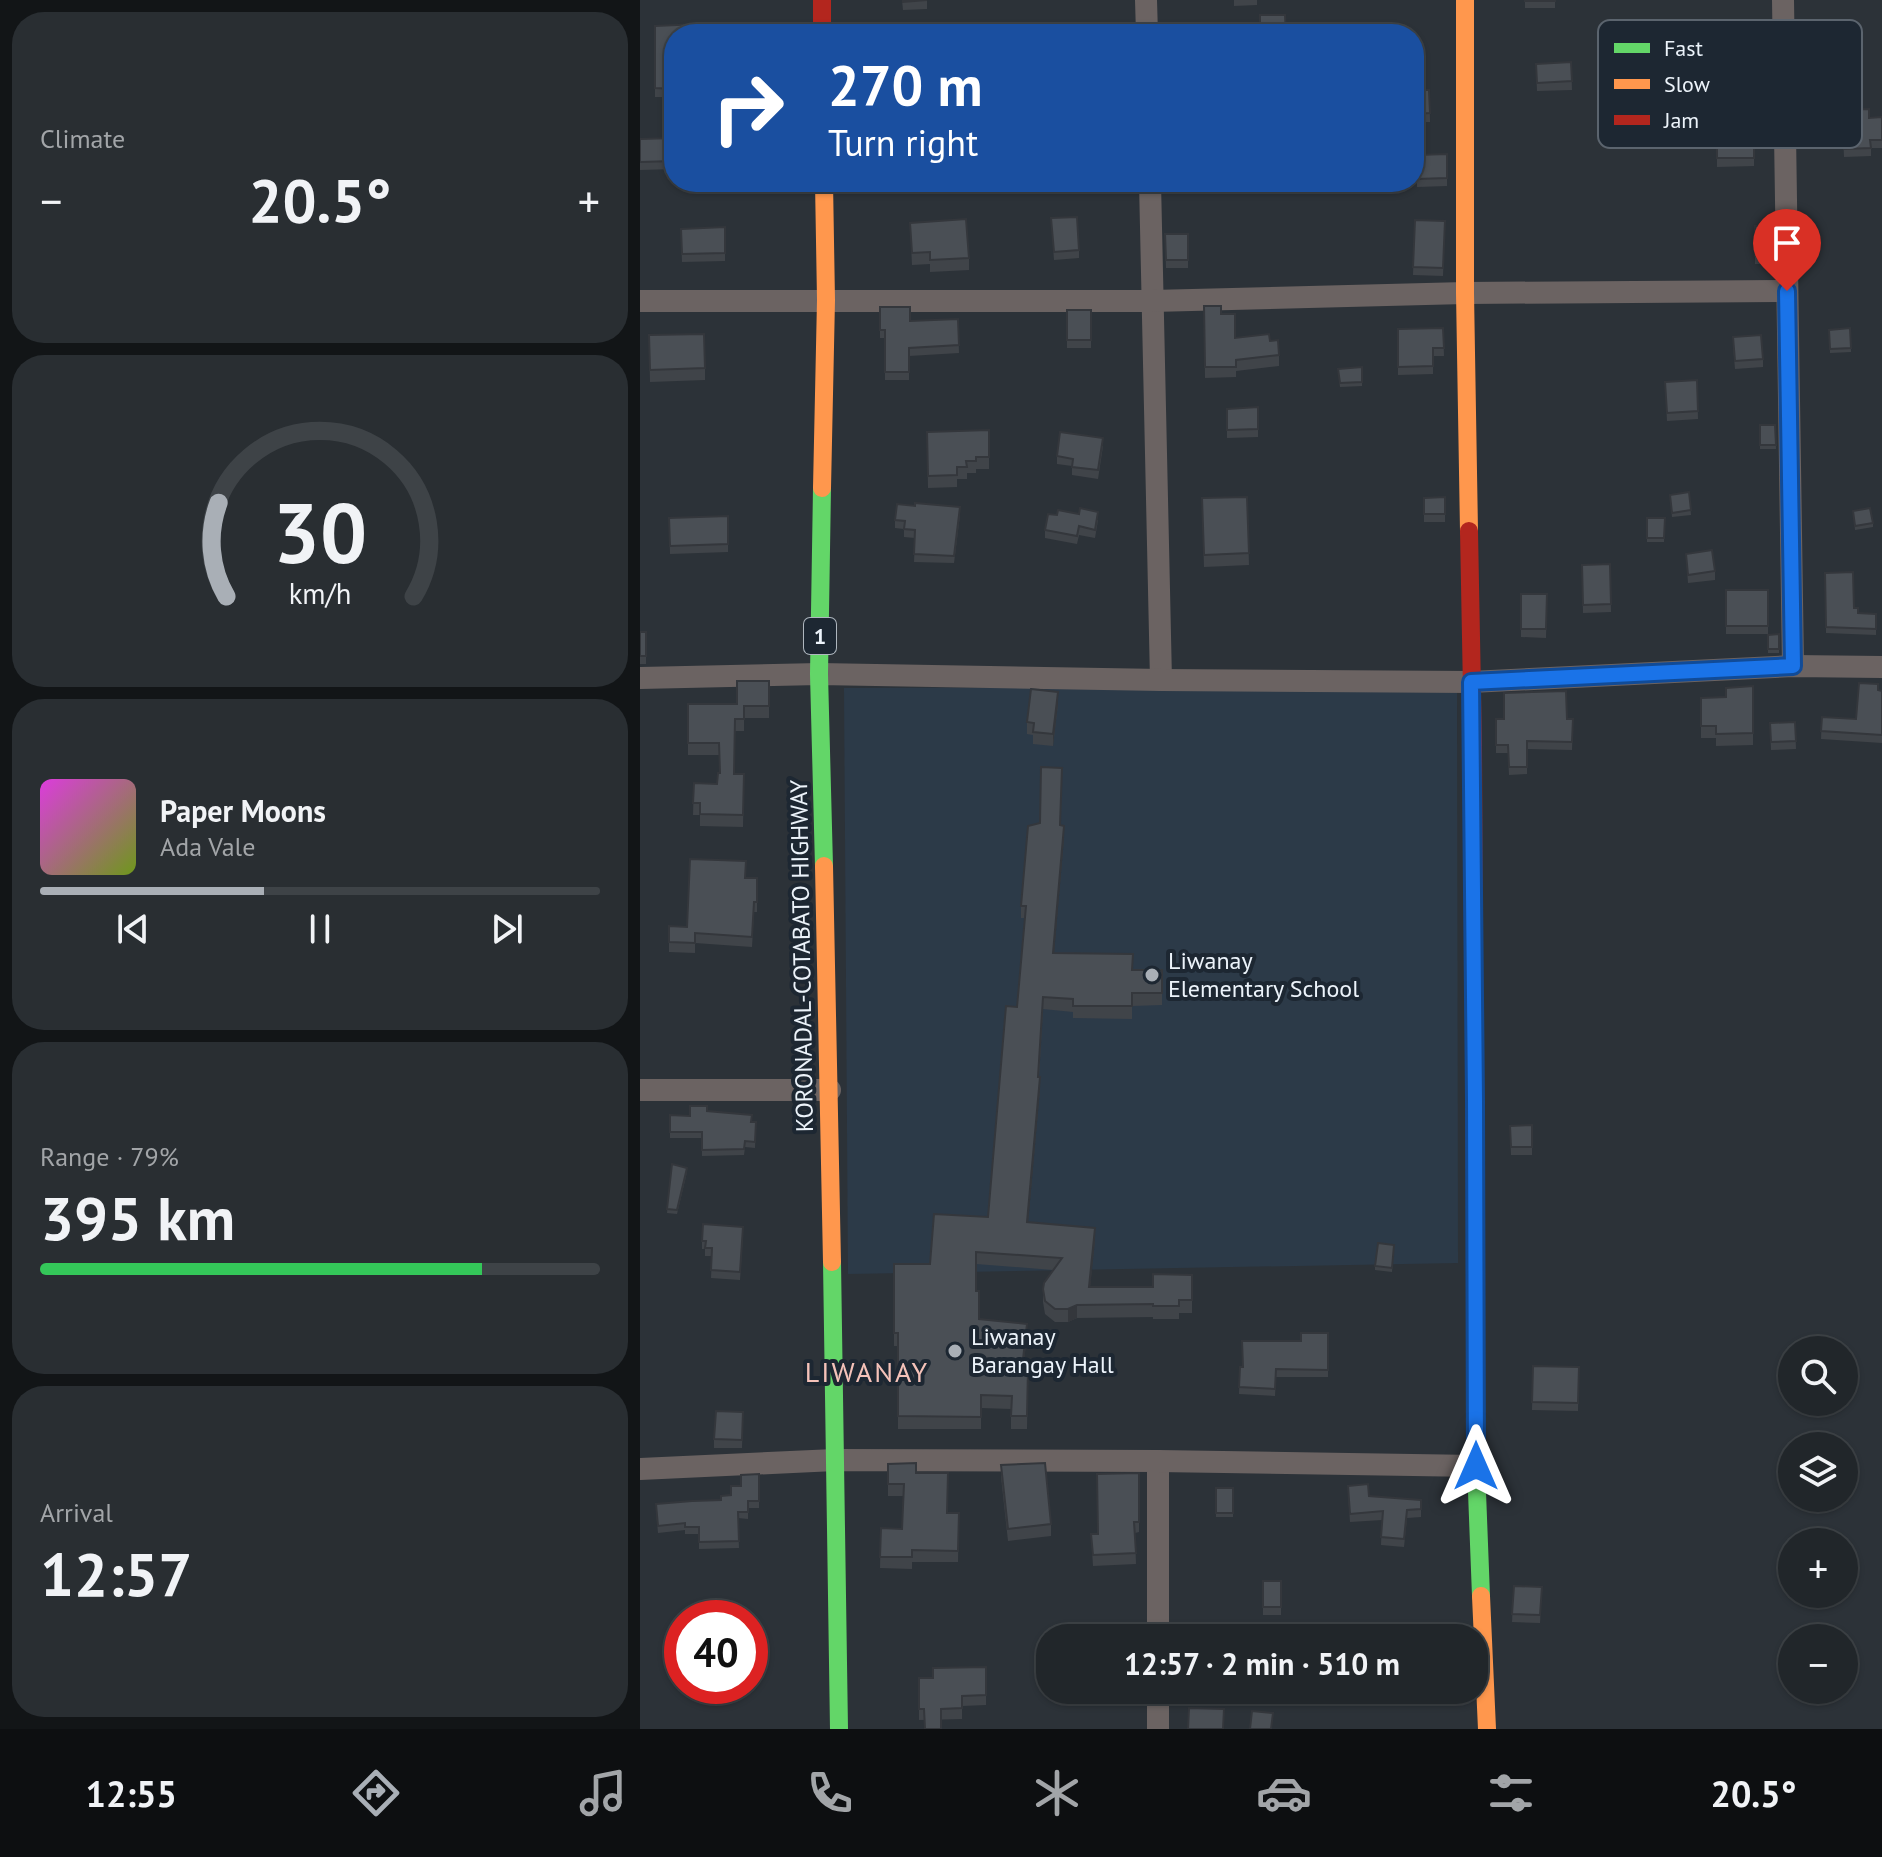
<!DOCTYPE html>
<html lang="en">
<head>
<meta charset="utf-8">
<style>
  :root { --surface:#21262a; --page:#292e32; --text:#f1f3f6; --muted:#a2a5a8; --line:#3e4347; --accent:#a9afb6 }
  body { margin:0; font-family:"PT Sans",sans-serif; background:var(--page); color:var(--text); height:100vh; display:flex; flex-direction:column; font-size:30px; white-space:nowrap }
  * { box-sizing:border-box; margin:0 }
  p { font-size:26px; color:var(--muted) }
  .icon { flex:none; width:44px; height:44px; fill:none; stroke:currentColor; stroke-width:2; stroke-linecap:round; stroke-linejoin:round }
  .map { position:relative; flex:1; overflow:hidden }
  .panel { display:flex; flex-direction:column; gap:12px; padding:12px; background:#121517; width:640px }
  .panel>* { flex:none }
  .guide { position:absolute; left:24px; top:24px; width:760px; height:168px; border-radius:32px; box-shadow:0 2px 6px #0004,0 0 0 2px var(--line); background:#1a4fa0; color:#fff; overflow:hidden }
  .tools { position:absolute; left:1138px; top:1336px; display:grid; gap:16px }
  .tools a { display:grid; place-items:center; width:80px; height:80px; border-radius:50%; background:var(--surface); box-shadow:0 2px 6px #0004,0 0 0 2px var(--line); font-size:40px }
  .speed { position:absolute; left:24px; top:1600px; display:flex; gap:16px; font-size:40px; font-weight:700; text-align:center }
  .speed>* { display:grid; place-content:center; width:104px; height:104px; border-radius:50%; background:var(--surface); box-shadow:0 2px 6px #0004,0 0 0 2px var(--line); line-height:1 }
  .speed .limit { border:12px solid #d22; background:#fff; color:#111 }
  .pin { position:absolute; display:grid; place-items:center; width:68px; height:68px; color:#fff; margin:-82px -34px; border-radius:50% 50% 50% 0; rotate:-45deg; box-shadow:0 0 8px #0007 }
  .pin .icon { rotate:45deg }
  .me { position:absolute; width:88px; margin:-44px; rotate:0deg; stroke-linejoin:round; filter:drop-shadow(0 0 6px #0008) }
  .turn { display:flex; align-items:center; gap:28px; height:168px; padding:0 32px; font-size:36px }
  .turn .icon { width:104px; height:104px; stroke-width:2.5 }
  .turn b { display:block; font-size:56px; line-height:68px }
  .big { font-size:60px; font-weight:700; line-height:1.1 }
  .panel .tile { flex:1; display:flex; flex-direction:column; justify-content:center; gap:12px; min-width:0; padding:0 28px; border-radius:32px; background:var(--page) }
  .panel .dial { align-items:center; gap:0 }
  .dial svg { height:208px; overflow:visible; fill:none; stroke:var(--line); stroke-width:7; stroke-linecap:round; text-anchor:middle }
  .dial text { fill:var(--text); stroke:none }
  .song { display:flex; align-items:center; gap:24px }
  .cover { width:96px; height:96px; border-radius:12px; background:linear-gradient(135deg,hsl(300 70% 55%),hsl(80 70% 35%)) }
  .played { height:8px; border-radius:4px; background:linear-gradient(90deg,var(--accent) 40%,var(--line) 40%) }
  .keys { display:flex; justify-content:space-around; direction:ltr }
  .heat { display:flex; justify-content:space-between; align-items:center; font-size:44px; direction:ltr }
  .charge { height:12px; border-radius:6px; background:linear-gradient(90deg,#34c759 79%,var(--line) 0) }
  .trip { position:absolute; left:396px; top:1624px; width:452px; height:80px; border-radius:32px; background:var(--surface); box-shadow:0 2px 6px #0004,0 0 0 2px var(--line); font-weight:700; line-height:80px; text-align:center }
  .tab-bar { display:flex; height:128px; justify-content:space-around; align-items:center; background:#0d0f11; color:var(--muted) }
  .tab-bar .icon { width:56px; height:56px }
  .tab-bar .on { color:var(--accent) }
  .tab-bar b { font-size:36px; color:var(--text) }
  main { display:flex; flex:1; min-height:0 }
  .map>svg:first-child { display:block }
  .built { fill:#2c3a48 }
  .lines { fill:none; stroke-linecap:round; stroke-linejoin:round }
  .street { stroke:#6b6362; stroke-width:22 }
  .fast { stroke:#63d668; stroke-width:18 }
  .slow { stroke:#ff974d; stroke-width:18 }
  .jam { stroke:#b3261e; stroke-width:18 }
  .wall { fill:#404449 }
  .shaded-wall { fill:#34373c }
  .building { fill:#4a4f55; stroke:#34373c; stroke-width:2 }
  .route-casing { stroke:#114b97; stroke-width:20 }
  .route { stroke:#1a73e8; stroke-width:14 }
  .poi-dot { fill:#a9afb6; stroke:#1d2732; stroke-width:3 }
  .labels { text-anchor:middle; stroke-width:8; stroke-linejoin:round; paint-order:stroke }
  .shield { fill:#1d2732; stroke:#aeb6be; stroke-width:2 }
  .shield-label { font-size:22px; font-weight:bold; fill:#ecf3fa }
  .street-label { font-size:24px; fill:#ecf3fa; stroke:#1d2732 }
  .poi-label { font-size:24px; fill:#ecf3fa; stroke:#1d2732; text-anchor:start }
  .quarter-label { font-size:28px; letter-spacing:2px; fill:#f5c2b9; stroke:#1d2732 }
  .key { fill:#1d2732; stroke:#5b646e; stroke-width:2 }
  .key-label { font-size:22px; fill:#ecf3fa }
</style>
</head>
<body>
<main>
<section class="panel">
<div class="tile"><p>Climate</p>
<div class="heat"><a>−</a><b class="big">20.5°</b><a>+</a></div>
</div>
<div class="tile dial"><svg viewBox="0 0 100 80">
<path d="M14 69A42 42 0 1 1 86 69"/>
<path d="M14 69A42 42 0 0 1 11 33" stroke="#a9afb6"/>
<text x="50" y="56" font-size="32" font-weight="700">30</text>
<text x="50" y="72" font-size="11">km/h</text>
</svg></div>
<div class="tile">
<div class="song"><i class="cover"></i><div><b>Paper Moons</b><p>Ada Vale</p></div></div>
<div class="played"></div>
<div class="keys"><svg class="icon" aria-label="previous" viewBox="0 0 24 24"><path d="M18 5L8 12l10 7zM5 5v14"/></svg><svg class="icon" aria-label="pause" viewBox="0 0 24 24"><path d="M8 5v14M16 5v14"/></svg><svg class="icon" aria-label="next" viewBox="0 0 24 24"><path d="M6 5l10 7-10 7zM19 5v14"/></svg></div>
</div>
<div class="tile"><p>Range · 79%</p><b class="big">395 km</b><div class="charge"></div></div>
<div class="tile"><p>Arrival</p><b class="big">12:57</b></div>
</section>
<div class="map">
<svg width="1242" height="1729" viewBox="0 0 1242 1729">
  <rect width="100%" height="100%" fill="#2c3238"/>
  <!-- built -->
  <path class="built" d="M817 686 818 1263 208 1274 204 688Z"/>
  <g class="lines">
    <!-- street -->
    <g class="street">
      <path d="M506 0 507 34"/>
      <path d="M1143 0 1153 666"/>
      <path d="M510 182 521 680"/>
      <path d="M0 301H512L825 293 1147 291"/>
      <path d="M0 678 179 674 521 680 831 682 1153 666 1242 667"/>
      <path d="M0 1090H190"/>
      <path d="M518 1461V1638"/>
      <path d="M0 1469 195 1460 518 1461 836 1466"/>
      <path d="M518 1690V1729"/>
    </g>
    <!-- fast -->
    <g class="fast">
      <path d="M182 488 179 674 184 866"/>
      <path d="M835 1193 836 1466 841 1596"/>
      <path d="M192 1262 199 1729"/>
    </g>
    <!-- slow -->
    <g class="slow">
      <path d="M825 0V293L829 531"/>
      <path d="M182 488 186 300 184 182"/>
      <path d="M184 866 192 1262"/>
      <path d="M841 1596 847 1729"/>
    </g>
    <!-- jam -->
    <g class="jam">
      <path d="M182 0V34"/>
      <path d="M829 531 833 744 835 1193"/>
    </g>
  </g>
  <!-- wall -->
  <g class="wall">
    <path d="M262 0H287V9L263 10Z"/>
    <path d="M594 0H617V5L594 6Z"/>
    <rect x="885" y="0" width="30" height="8"/>
    <path d="M15 26 34 34V97H15Z"/>
    <path d="M931 62 932 90 897 91 896 64Z"/>
    <path d="M774 90H789L790 122H774Z"/>
    <path d="M1113 106 1131 126V134H1114V166L1077 167V134L1113 133Z"/>
    <path d="M1202 110 1229 118 1242 117V148H1231V156L1204 157Z"/>
    <path d="M34 138V169L0 170V139Z"/>
    <path d="M807 154V186L777 187V155Z"/>
    <path d="M411 218 439 250V258L414 260Z"/>
    <path d="M775 220 805 221 803 276 773 275Z"/>
    <path d="M270 223 329 258V270L290 272V264L272 265Z"/>
    <path d="M1115 226H1132L1133 264H1115Z"/>
    <path d="M85 227V261L42 262 41 229Z"/>
    <path d="M525 234H548V268H526Z"/>
    <path d="M564 306 581 314 595 338 630 341 639 355V366L596 371V377L565 378Z"/>
    <path d="M240 307 270 321 318 319 319 353 269 356V380H245V338H240Z"/>
    <rect x="427" y="310" width="24" height="38"/>
    <path d="M803 328 804 356H793V374L758 375V329Z"/>
    <path d="M1210 328 1211 352 1190 353 1189 330Z"/>
    <path d="M9 335 65 368V380L10 382Z"/>
    <path d="M1093 345 1123 359V367L1095 369Z"/>
    <path d="M722 367V386L700 387 698 369Z"/>
    <path d="M1057 380 1058 419 1027 421 1025 382Z"/>
    <path d="M618 407V437L587 438V409Z"/>
    <path d="M1120 425H1135L1136 449H1120Z"/>
    <path d="M349 430V469H336V473H327V479H317V487L288 488 287 432Z"/>
    <path d="M463 446 458 479 432 475V466L417 464V456Z"/>
    <path d="M1049 492 1051 515 1032 517 1030 495Z"/>
    <path d="M607 497 609 565 564 567 562 498Z"/>
    <path d="M805 497V522H784V514Z"/>
    <path d="M1213 511 1233 523V527L1215 530Z"/>
    <path d="M320 515 314 563 274 562 275 538 264 537V529L255 528V520Z"/>
    <path d="M88 516V552L30 554 29 518Z"/>
    <path d="M1007 518H1025L1024 542H1007Z"/>
    <path d="M458 520 455 538 439 535 437 544 405 538V530Z"/>
    <path d="M1046 554 1075 571V580L1048 583Z"/>
    <path d="M970 564 971 612 943 613 942 565Z"/>
    <path d="M1185 573 1218 613 1236 614V635L1186 633Z"/>
    <rect x="1086" y="590" width="42" height="44"/>
    <path d="M881 594H907L906 638 881 637Z"/>
    <rect x="0" y="632" width="6" height="32"/>
    <path d="M1139 634V653H1128V635Z"/>
    <path d="M129 681V718H104V731H95L94 774H104L103 827 60 826V815H53L54 783 77 784 80 773 79 755H48V704H97Z"/>
    <path d="M1113 686V745L1076 746V738H1061V698L1086 697Z"/>
    <path d="M1238 690 1242 691V743L1181 739 1182 717 1216 719Z"/>
    <path d="M418 704 413 746 393 744V735L387 734V722Z"/>
    <path d="M856 719H933L932 750 887 749V774L869 775 868 753H856Z"/>
    <path d="M1155 722 1156 749 1131 750 1130 723Z"/>
    <path d="M420 825 424 838 414 953 493 970H522V1005L492 1006V1019L433 1018V1012L403 1009 399 1077 400 1089 388 1222 455 1240 450 1287H513L552 1275V1313H539V1319H513V1317L437 1318 428 1322H415L405 1314 403 1302V1289L413 1270 336 1264V1291L339 1319 387 1336 383 1368H388L387 1429H371V1409L341 1408V1429H258V1346H254V1264H290L348 1217 377 1007 385 918H381V906Z"/>
    <path d="M105 878H117V912H114L112 947 55 943V953L29 952V926L47 927Z"/>
    <path d="M67 1111 116 1122 115 1148 105 1147 104 1155 62 1156V1138H30V1115L50 1116Z"/>
    <path d="M892 1125V1155H871L870 1126Z"/>
    <path d="M32 1164 47 1172 37 1214 27 1213Z"/>
    <path d="M103 1235 100 1280 71 1278 72 1256H65V1249H62V1241Z"/>
    <path d="M754 1245 752 1272 735 1270V1266Z"/>
    <path d="M688 1333V1377H636L635 1396 599 1394 600 1367H603L661 1341Z"/>
    <path d="M893 1366 939 1367 938 1411 892 1410Z"/>
    <path d="M103 1412 102 1448H74V1439Z"/>
    <path d="M248 1464 276 1473 307 1513H319L318 1562H272V1569L240 1568 241 1528 262 1529 263 1496H248Z"/>
    <path d="M361 1465 411 1524V1536L368 1541 361 1477Z"/>
    <path d="M499 1473V1532L495 1533 496 1564 453 1566 451 1534H457Z"/>
    <path d="M119 1474V1508H108V1519L98 1518 99 1548 59 1549V1534H45V1530L18 1533 16 1511 81 1500 91 1495 101 1486Z"/>
    <rect x="576" y="1488" width="17" height="29"/>
    <path d="M708 1494 781 1500V1517L767 1518 764 1547 741 1545 742 1520 710 1522Z"/>
    <rect x="623" y="1581" width="18" height="34"/>
    <path d="M874 1586 902 1587 900 1623 872 1622Z"/>
    <path d="M346 1667V1705L322 1706V1719L279 1720V1678H293Z"/>
    <path d="M55 1686H90V1690H79V1697H55Z"/>
  </g>
  <!-- shaded-wall -->
  <g class="shaded-wall">
    <path d="M418 692V704L413 746V734Z"/>
    <path d="M424 826V838L413 966V953Z"/>
    <path d="M400 1077V1089L387 1235V1222Z"/>
    <path d="M455 1228V1240L449 1300V1287Z"/>
    <path d="M437 1305V1318L428 1322V1309Z"/>
    <path d="M387 1324V1336L382 1381V1368Z"/>
  </g>
  <!-- building -->
  <g class="building">
    <path d="M263 0H287L263 2Z"/>
    <rect x="885" y="0" width="30" height="1"/>
    <path d="M620 15H645L646 34H620Z"/>
    <path d="M59 24V34H34V89L15 88V26Z"/>
    <path d="M710 27V34H694V28Z"/>
    <path d="M931 62 932 81 897 83 896 64Z"/>
    <path d="M774 90H789L790 113 774 114Z"/>
    <path d="M1229 109V118L1242 117V140H1230L1231 148 1204 149 1202 110Z"/>
    <path d="M1114 133V158H1077V134Z"/>
    <path d="M34 138V161L0 162V139Z"/>
    <path d="M807 154V178L777 179V155Z"/>
    <path d="M437 217 439 250 414 252 411 218Z"/>
    <path d="M326 219 329 258 290 260V252L272 253 270 223Z"/>
    <path d="M775 220 805 221 803 268 773 267Z"/>
    <path d="M1115 226H1132L1133 256H1115Z"/>
    <path d="M85 227V253L42 254 41 229Z"/>
    <path d="M525 234H548V260H526Z"/>
    <path d="M564 306H581V314H595V338L629 334 630 341 638 340 639 355 596 360V367H565Z"/>
    <path d="M240 307H270V321L318 319 319 345 269 348V372H245V330H240Z"/>
    <rect x="427" y="310" width="24" height="30"/>
    <path d="M803 328 804 348H793V366L758 367V329Z"/>
    <path d="M1210 328 1211 348 1190 349 1189 330Z"/>
    <path d="M64 334 65 368 10 370 9 335Z"/>
    <path d="M1121 335 1123 359 1095 361 1093 337Z"/>
    <path d="M722 367V382L700 383 698 369Z"/>
    <path d="M1057 380 1058 411 1027 413 1025 382Z"/>
    <path d="M618 407V429L587 430V409Z"/>
    <path d="M1120 425H1135L1136 445H1120Z"/>
    <path d="M349 430V457H336V461H326L327 467H317V475L288 476 287 432Z"/>
    <path d="M420 432 463 438 458 470 432 467 433 459 417 456Z"/>
    <path d="M1049 492 1051 510 1032 513 1030 495Z"/>
    <path d="M607 497 609 553 564 555 562 498Z"/>
    <path d="M805 497V514H784V498Z"/>
    <path d="M275 503 320 507 314 556 274 554 275 530 264 529 265 521 255 520 257 504 275 506Z"/>
    <path d="M440 508 458 512 455 530 439 526 437 536 405 530 408 514 417 515 418 510 439 514Z"/>
    <path d="M1230 508 1233 523 1215 526 1213 511Z"/>
    <path d="M88 516V544L30 546 29 518Z"/>
    <path d="M1007 518H1025L1024 538H1007Z"/>
    <path d="M1072 550 1075 571 1048 575 1046 554Z"/>
    <path d="M970 564 971 604 943 605 942 565Z"/>
    <path d="M1213 572 1214 608H1218V613L1236 614V629L1186 627 1185 573Z"/>
    <rect x="1086" y="590" width="42" height="36"/>
    <path d="M881 594H907L906 629H881Z"/>
    <rect x="0" y="632" width="6" height="24"/>
    <path d="M1139 634V649H1128V635Z"/>
    <path d="M97 681H129V706H104V719H95L94 774H104L103 815 60 814V803H53L54 783 77 784 78 773H80L79 743H48V704H97Z"/>
    <path d="M1219 683 1238 684V690L1242 691V735L1181 731 1182 717 1216 719Z"/>
    <path d="M1113 686V733L1076 734V726H1061V698L1086 697V688Z"/>
    <path d="M391 689 418 692 413 734 393 732 394 723 387 722Z"/>
    <path d="M926 691 927 719H933L932 742 887 741V767H869L868 745H856V719H864V693Z"/>
    <path d="M1155 722 1156 741 1131 742 1130 723Z"/>
    <path d="M401 767 422 768 420 825 424 826 413 953 493 954 492 970H522V993H492V1006H433V999L403 997 398 1077H400L387 1222 455 1228 449 1287H513V1274L552 1275V1300H539V1306H513V1304L437 1305 428 1309H415L405 1301 403 1289 404 1283 422 1258 336 1252V1291H339V1319L387 1324 382 1368H388L387 1416H371L372 1396 341 1395V1417L258 1416V1333H254V1264H290L294 1214 348 1217 366 1006 377 1007 386 906H381L388 826 400 823Z"/>
    <path d="M50 859 106 861 105 878H117V902H114L112 937 55 933V943L29 942V926L47 927Z"/>
    <path d="M50 1106H67V1111L112 1115 111 1122H116L115 1142 105 1141 104 1149 62 1150V1132H30V1115L50 1116Z"/>
    <path d="M892 1125V1147H871L870 1126Z"/>
    <path d="M32 1164 47 1168 37 1210 27 1209Z"/>
    <path d="M63 1224 103 1227 100 1272 71 1270 72 1248H65L66 1241H62Z"/>
    <path d="M738 1243 754 1245 752 1268 735 1266Z"/>
    <path d="M661 1333H688V1370L636 1369 635 1389 599 1387 600 1367H603L602 1341H661Z"/>
    <path d="M893 1366 939 1367 938 1403 892 1402Z"/>
    <path d="M76 1411 103 1412 102 1440 74 1439Z"/>
    <path d="M276 1463V1473H308L307 1513H319L318 1551 272 1550V1557H240L241 1528 262 1529 264 1484H248V1464Z"/>
    <path d="M405 1463 411 1524 368 1529 361 1465Z"/>
    <path d="M499 1473V1522H494L496 1553 453 1555 451 1534H458L457 1474Z"/>
    <path d="M119 1474V1501H108V1512H98L99 1541 59 1542V1527H45V1523L18 1526 16 1504 52 1501 81 1500V1496L91 1495V1486H101V1475Z"/>
    <path d="M728 1484 729 1496 781 1500V1509L767 1510 764 1539 741 1537 743 1511 710 1514 708 1486Z"/>
    <rect x="576" y="1488" width="17" height="25"/>
    <rect x="623" y="1581" width="18" height="26"/>
    <path d="M874 1586 902 1587 900 1615 872 1614Z"/>
    <path d="M346 1667V1695L322 1696V1708L301 1709V1729H285L284 1709H279V1678H293V1668Z"/>
    <path d="M55 1686H79V1689L55 1688Z"/>
    <path d="M549 1708 584 1709 583 1729H548Z"/>
    <path d="M612 1711 633 1713 631 1729H610Z"/>
  </g>
  <g class="lines">
    <!-- route casing -->
    <g class="route-casing">
      <path id="route" d="M836 1466 835 1101 831 682 1153 666 1147 291"/>
    </g>
    <!-- route -->
    <use href="#route" class="route"/>
  </g>
  <!-- markers -->
  <g class="poi-dot">
    <circle cx="512" cy="975" r="8"/>
    <circle cx="315" cy="1351" r="8"/>
  </g>
  <g class="labels">
    <!-- shield labels -->
    <rect class="shield" x="164" y="618" width="32" height="36" rx="6"/>
    <g class="shield-label">
      <text x="180" y="644">1</text>
    </g>
    <!-- street labels -->
    <g class="street-label">
      <text transform="translate(162 956) rotate(-91)" y="8">KORONADAL-COTABATO HIGHWAY</text>
    </g>
    <!-- poi labels -->
    <g class="poi-label">
      <text x="528" y="969">Liwanay<tspan x="528" dy="28">Elementary School</tspan></text>
      <text x="331" y="1345">Liwanay<tspan x="331" dy="28">Barangay Hall</tspan></text>
    </g>
    <!-- quarter labels -->
    <g class="quarter-label">
      <text x="227" y="1382">LIWANAY</text>
    </g>
  </g>
  <!-- legend -->
  <rect x="958" y="20" width="264" height="128" rx="12" class="key"/>
  <rect x="974" y="43" width="36" height="10" fill="#63d668"/>
  <rect x="974" y="79" width="36" height="10" fill="#ff974d"/>
  <rect x="974" y="115" width="36" height="10" fill="#b3261e"/>
  <g class="key-label">
    <text x="1024" y="56">Fast</text>
    <text x="1024" y="92">Slow</text>
    <text x="1024" y="128">Jam</text>
  </g>
</svg>
<div class="tools">
<a><svg class="icon" aria-label="search" viewBox="0 0 24 24"><circle cx="10" cy="10" r="6"/><path d="M15 15l6 6"/></svg></a>
<a><svg class="icon" aria-label="layers" viewBox="0 0 24 24"><path d="M12 4l9 5-9 5-9-5zM3 14l9 5 9-5"/></svg></a>
<a>+</a>
<a>−</a>
</div>
<div class="speed"><div class="limit">40</div></div>
<div class="pin" style="left:1147px;top:291px;background:#d93025"><svg class="icon" aria-label="arrive" viewBox="0 0 24 24"><path d="M6 21V4h12l-3 4 3 4H6"/></svg></div>
<svg class="me" style="left:836px;top:1466px" viewBox="-20 -20 40 40"><path d="M0-17L14 15 0 8-14 15z" fill="#1a73e8" stroke="#fff" stroke-width="4"/></svg>
<div class="trip">12:57 · 2 min · 510 m</div>
<div class="guide">
<div class="turn"><svg class="icon" aria-label="right" viewBox="0 0 24 24"><path d="M7 20v-9h11M14 6l5 5-5 5"/></svg><div><b>270 m</b>Turn right</div></div>
</div>
</div>
</main>
<nav class="tab-bar">
<b>12:55</b>
<svg class="icon on" aria-label="directions" viewBox="0 0 24 24"><path d="M12 3l9 9-9 9-9-9zM9 14v-3h6M13 9l2 2-2 2"/></svg>
<svg class="icon" aria-label="music" viewBox="0 0 24 24"><path d="M9 18V5l10-2v13"/><circle cx="6" cy="18" r="3"/><circle cx="16" cy="16" r="3"/></svg>
<svg class="icon" aria-label="phone" viewBox="0 0 24 24"><path d="M5 4h4l2 5-3 2q2 4 5 5l2-3 5 2v4C11 20 4 13 5 4z"/></svg>
<svg class="icon" aria-label="climate" viewBox="0 0 24 24"><path d="M12 3v18M4 7l16 10M4 17L20 7"/></svg>
<svg class="icon" aria-label="car" viewBox="0 0 24 24"><path d="M5 17H2v-5l4-1 3-4h7l3 4 3 1v5h-3M9 17h6M6 11h13"/><circle cx="7" cy="17" r="2"/><circle cx="17" cy="17" r="2"/></svg>
<svg class="icon" aria-label="filters" viewBox="0 0 24 24"><path d="M4 7h16M4 17h16"/><circle cx="9" cy="7" r="2"/><circle cx="15" cy="17" r="2"/></svg>
<b>20.5°</b>
</nav>
</body>
</html>
